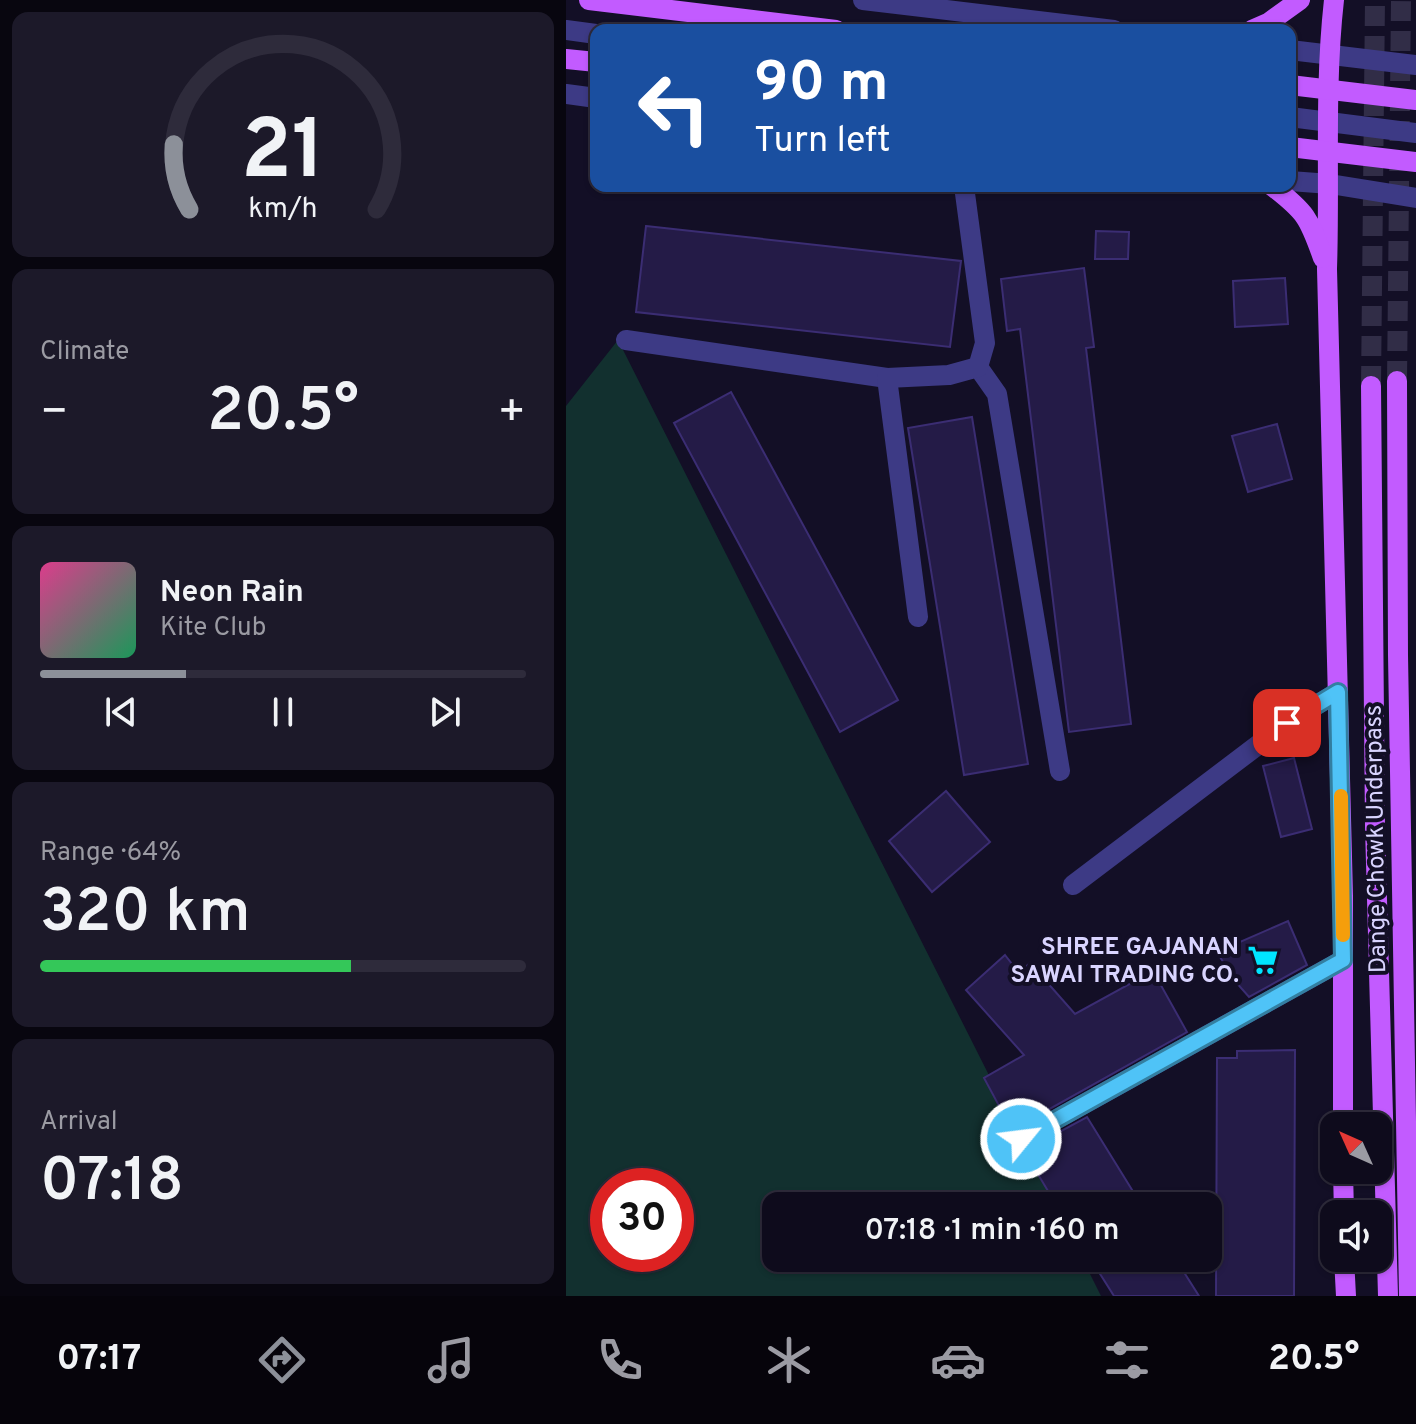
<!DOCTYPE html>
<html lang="en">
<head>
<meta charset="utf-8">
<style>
  :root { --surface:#0e0b1c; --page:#1c1929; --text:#f1f3f6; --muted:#9b9ba3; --line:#2e2b3b; --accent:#8c9099 }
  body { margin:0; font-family:Overpass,sans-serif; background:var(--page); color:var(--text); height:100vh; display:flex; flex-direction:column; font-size:30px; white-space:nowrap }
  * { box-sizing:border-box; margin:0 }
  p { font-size:26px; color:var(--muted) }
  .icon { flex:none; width:44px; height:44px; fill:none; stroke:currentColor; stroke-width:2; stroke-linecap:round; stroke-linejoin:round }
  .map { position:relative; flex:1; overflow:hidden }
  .drawer { display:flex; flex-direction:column; gap:12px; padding:12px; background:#08060f; width:566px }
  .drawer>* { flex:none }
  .hud { position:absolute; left:24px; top:24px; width:706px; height:168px; border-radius:16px; box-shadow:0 2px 6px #0004,0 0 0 2px var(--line); background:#1a4fa0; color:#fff; overflow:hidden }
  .needle { width:52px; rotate:315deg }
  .buttons { position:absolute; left:754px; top:1112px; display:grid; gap:16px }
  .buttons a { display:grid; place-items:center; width:72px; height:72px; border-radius:16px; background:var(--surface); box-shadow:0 2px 6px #0004,0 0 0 2px var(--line); font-size:40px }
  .speed { position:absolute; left:24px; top:1168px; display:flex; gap:16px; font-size:40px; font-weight:700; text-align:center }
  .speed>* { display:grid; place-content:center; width:104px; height:104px; border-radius:50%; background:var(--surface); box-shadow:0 2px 6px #0004,0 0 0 2px var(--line); line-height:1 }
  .speed .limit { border:12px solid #d22; background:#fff; color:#111 }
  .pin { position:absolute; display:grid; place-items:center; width:68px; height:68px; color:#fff; margin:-34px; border-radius:16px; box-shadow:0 4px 12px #0006 }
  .me { position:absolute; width:88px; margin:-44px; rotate:61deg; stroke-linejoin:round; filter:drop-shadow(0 0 6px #0008) }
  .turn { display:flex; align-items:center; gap:28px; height:168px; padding:0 32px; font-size:36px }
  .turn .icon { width:104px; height:104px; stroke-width:2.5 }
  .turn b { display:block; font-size:56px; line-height:68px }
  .big { font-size:60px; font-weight:600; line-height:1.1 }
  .drawer .card { flex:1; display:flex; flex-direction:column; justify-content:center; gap:12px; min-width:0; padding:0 28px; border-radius:16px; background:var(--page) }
  .drawer .dial { align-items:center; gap:0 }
  .dial svg { height:208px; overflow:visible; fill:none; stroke:var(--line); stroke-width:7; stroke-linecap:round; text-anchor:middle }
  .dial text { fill:var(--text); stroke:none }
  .song { display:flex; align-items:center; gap:24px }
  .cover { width:96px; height:96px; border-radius:12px; background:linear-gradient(135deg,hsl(330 70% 55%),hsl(150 70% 35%)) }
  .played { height:8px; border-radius:4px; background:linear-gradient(90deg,var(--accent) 30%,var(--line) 30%) }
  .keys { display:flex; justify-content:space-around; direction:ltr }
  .heat { display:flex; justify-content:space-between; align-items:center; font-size:44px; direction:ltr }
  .charge { height:12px; border-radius:6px; background:linear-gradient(90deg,#34c759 64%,var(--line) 0) }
  .trip { position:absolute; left:196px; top:1192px; width:460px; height:80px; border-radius:16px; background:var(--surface); box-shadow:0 2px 6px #0004,0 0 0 2px var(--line); font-weight:600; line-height:80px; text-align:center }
  .tab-bar { display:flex; height:128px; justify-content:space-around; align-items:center; background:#06040b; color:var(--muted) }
  .tab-bar .icon { width:56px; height:56px }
  .tab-bar .current { color:var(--accent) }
  .tab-bar b { font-size:36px; color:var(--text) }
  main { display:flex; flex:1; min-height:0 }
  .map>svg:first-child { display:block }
  .green { fill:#12302f; fill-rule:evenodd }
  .building { fill:#241b47; stroke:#3b2d73; stroke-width:2 }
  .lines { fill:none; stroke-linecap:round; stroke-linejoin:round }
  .major-tunnel { stroke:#312d47; stroke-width:20; stroke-dasharray:20 10; stroke-linecap:butt }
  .minor { stroke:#3d3a85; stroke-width:20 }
  .major { stroke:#c25bff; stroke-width:20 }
  .major-bridge { stroke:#c25bff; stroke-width:20 }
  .route-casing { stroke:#337fa1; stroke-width:20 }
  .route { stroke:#4fc3f7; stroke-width:14 }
  .slow { stroke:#f59e0b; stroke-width:14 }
  .labels { text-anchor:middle; stroke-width:8; stroke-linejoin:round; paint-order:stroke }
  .street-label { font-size:24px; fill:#d9d4ff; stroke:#130f26 }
  .poi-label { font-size:24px; font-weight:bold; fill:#d9d4ff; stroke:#130f26; text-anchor:end }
</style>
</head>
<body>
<main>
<section class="drawer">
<div class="card dial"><svg viewBox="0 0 100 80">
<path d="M14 69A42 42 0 1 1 86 69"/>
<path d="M14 69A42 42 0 0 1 8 44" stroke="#8c9099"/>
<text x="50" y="56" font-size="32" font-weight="700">21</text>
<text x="50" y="72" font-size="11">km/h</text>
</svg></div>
<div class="card"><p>Climate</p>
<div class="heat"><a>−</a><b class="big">20.5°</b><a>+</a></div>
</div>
<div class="card">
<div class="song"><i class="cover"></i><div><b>Neon Rain</b><p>Kite Club</p></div></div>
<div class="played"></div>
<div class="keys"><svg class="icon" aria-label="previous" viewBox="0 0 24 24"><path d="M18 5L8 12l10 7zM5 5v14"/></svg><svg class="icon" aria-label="pause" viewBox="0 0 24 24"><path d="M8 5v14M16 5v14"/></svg><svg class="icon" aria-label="next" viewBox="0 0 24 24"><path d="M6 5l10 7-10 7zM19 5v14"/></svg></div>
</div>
<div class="card"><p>Range · 64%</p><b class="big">320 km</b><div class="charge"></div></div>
<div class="card"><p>Arrival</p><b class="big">07:18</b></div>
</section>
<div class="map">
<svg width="850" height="1296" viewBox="0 0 850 1296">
  <rect width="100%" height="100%" fill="#130f26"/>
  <!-- green -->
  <path class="green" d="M52 340 489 1206H210V1258H516L535 1296H0V406ZM42 1186H110V1254H42Z"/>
  <!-- building -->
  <g class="building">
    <path d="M80 226 395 261 384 347 70 312Z"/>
    <path d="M530 231 563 232 562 259H529Z"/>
    <path d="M518 268 528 347 520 348 565 724 503 732 454 329 441 331 435 279Z"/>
    <path d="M719 278 722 324 669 327 667 281Z"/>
    <path d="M165 392 332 700 274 732 108 423Z"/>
    <path d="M406 417 462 764 398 775 342 428Z"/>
    <path d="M711 424 726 479 682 492 666 436Z"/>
    <path d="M728 758 746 829 715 837 697 766Z"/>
    <path d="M380 791 424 842 366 892 323 841Z"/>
    <path d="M722 921 741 965 683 997 668 980 651 952Z"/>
    <path d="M439 955 453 973 464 963 509 1014 587 971 621 1032 446 1130 418 1078 458 1055 400 990Z"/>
    <path d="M729 1050 728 1296H650L651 1058H671V1051Z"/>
    <path d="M521 1117 576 1206H491L458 1151Z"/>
    <path d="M524 1258H609L633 1296H548Z"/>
  </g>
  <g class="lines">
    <!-- major-tunnel -->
    <g class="major-tunnel">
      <path d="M831 381 835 0"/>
      <path d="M805 386 809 0"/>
    </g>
    <!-- minor -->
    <g class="minor">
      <path d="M297 0 548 30"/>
      <path d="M0 30 30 34"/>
      <path d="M724 50 850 65"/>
      <path d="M0 94 30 98"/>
      <path d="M724 117 850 133"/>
      <path d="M724 181 764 184 850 198"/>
      <path d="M60 340 321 378"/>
      <path d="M412 367 431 394 494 771"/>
      <path d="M352 617 321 378 383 375 412 367 419 343 398 186"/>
      <path d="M507 885 721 723 772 692"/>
      <path d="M455 1139 777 960"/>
    </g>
    <!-- major -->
    <g class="major">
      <path d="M23 0 270 30"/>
      <path d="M768 0C758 89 764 179 761 269L777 896V1126"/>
      <path d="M686 30 702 23 734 0"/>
      <path d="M0 59 30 62"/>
      <path d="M706 186C740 212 743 218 757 258"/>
      <path d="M831 381 832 655 843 1296"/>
      <path d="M805 386 809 827 822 1296"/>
      <path d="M777 1170 778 1214"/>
      <path d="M778 1258 780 1296"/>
    </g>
    <!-- major-bridge -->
    <g class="major-bridge">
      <path d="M724 85 850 100"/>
      <path d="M724 147 850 162"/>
    </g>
  </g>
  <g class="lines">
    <!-- route casing -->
    <g class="route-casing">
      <path id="route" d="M455 1139 777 960 772 692 721 723"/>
    </g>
    <!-- route -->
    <use href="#route" class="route"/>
    <!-- slow -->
    <path class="slow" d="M775 796 777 935"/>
  </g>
  <!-- icons -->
  <defs>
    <g id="supermarket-bare" transform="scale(2.4)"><path d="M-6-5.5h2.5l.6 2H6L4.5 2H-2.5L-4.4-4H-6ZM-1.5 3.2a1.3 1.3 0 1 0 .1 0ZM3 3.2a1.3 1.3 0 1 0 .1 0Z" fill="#00e5ff" stroke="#130f26" stroke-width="2.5" paint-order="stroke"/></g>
  </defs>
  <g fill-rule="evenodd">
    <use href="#supermarket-bare" x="697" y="960"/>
  </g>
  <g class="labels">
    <!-- street labels -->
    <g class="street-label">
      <text transform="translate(809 839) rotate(-91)" y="8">Dange Chowk Underpass</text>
    </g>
    <!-- poi labels -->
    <g class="poi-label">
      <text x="673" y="954">SHREE GAJANAN<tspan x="673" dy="28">SAWAI TRADING CO.</tspan></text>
    </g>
  </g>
</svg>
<div class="buttons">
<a><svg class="needle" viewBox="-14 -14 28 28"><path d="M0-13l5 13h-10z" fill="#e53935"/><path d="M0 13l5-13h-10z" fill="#9b9ba3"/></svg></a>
<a><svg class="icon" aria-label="sound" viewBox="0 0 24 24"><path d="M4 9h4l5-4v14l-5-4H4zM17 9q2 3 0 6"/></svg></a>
</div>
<div class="speed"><div class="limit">30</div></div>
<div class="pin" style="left:721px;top:723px;background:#d93025"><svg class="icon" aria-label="arrive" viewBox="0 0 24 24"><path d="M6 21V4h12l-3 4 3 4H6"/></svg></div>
<svg class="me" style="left:455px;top:1139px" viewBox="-20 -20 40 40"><circle r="17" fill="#4fc3f7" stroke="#fff" stroke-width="3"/><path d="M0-11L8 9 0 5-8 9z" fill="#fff"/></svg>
<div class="trip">07:18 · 1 min · 160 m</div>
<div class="hud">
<div class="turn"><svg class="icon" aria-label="left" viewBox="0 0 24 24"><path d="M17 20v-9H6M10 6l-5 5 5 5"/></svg><div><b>90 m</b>Turn left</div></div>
</div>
</div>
</main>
<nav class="tab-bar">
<b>07:17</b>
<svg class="icon current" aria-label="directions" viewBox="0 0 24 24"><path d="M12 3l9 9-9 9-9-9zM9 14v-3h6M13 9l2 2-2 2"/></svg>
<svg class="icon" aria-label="music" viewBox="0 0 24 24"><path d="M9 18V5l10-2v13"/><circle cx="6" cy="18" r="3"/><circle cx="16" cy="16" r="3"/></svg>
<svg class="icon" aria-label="phone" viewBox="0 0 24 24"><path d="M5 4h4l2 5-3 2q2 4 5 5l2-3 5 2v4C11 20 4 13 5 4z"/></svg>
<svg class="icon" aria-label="climate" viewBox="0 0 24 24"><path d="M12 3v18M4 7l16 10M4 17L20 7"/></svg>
<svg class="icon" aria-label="car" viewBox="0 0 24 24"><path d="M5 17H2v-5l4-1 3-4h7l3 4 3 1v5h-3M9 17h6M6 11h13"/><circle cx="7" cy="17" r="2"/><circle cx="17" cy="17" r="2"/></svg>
<svg class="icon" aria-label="filters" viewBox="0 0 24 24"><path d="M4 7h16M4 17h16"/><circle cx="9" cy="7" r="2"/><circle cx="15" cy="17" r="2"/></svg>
<b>20.5°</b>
</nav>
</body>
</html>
